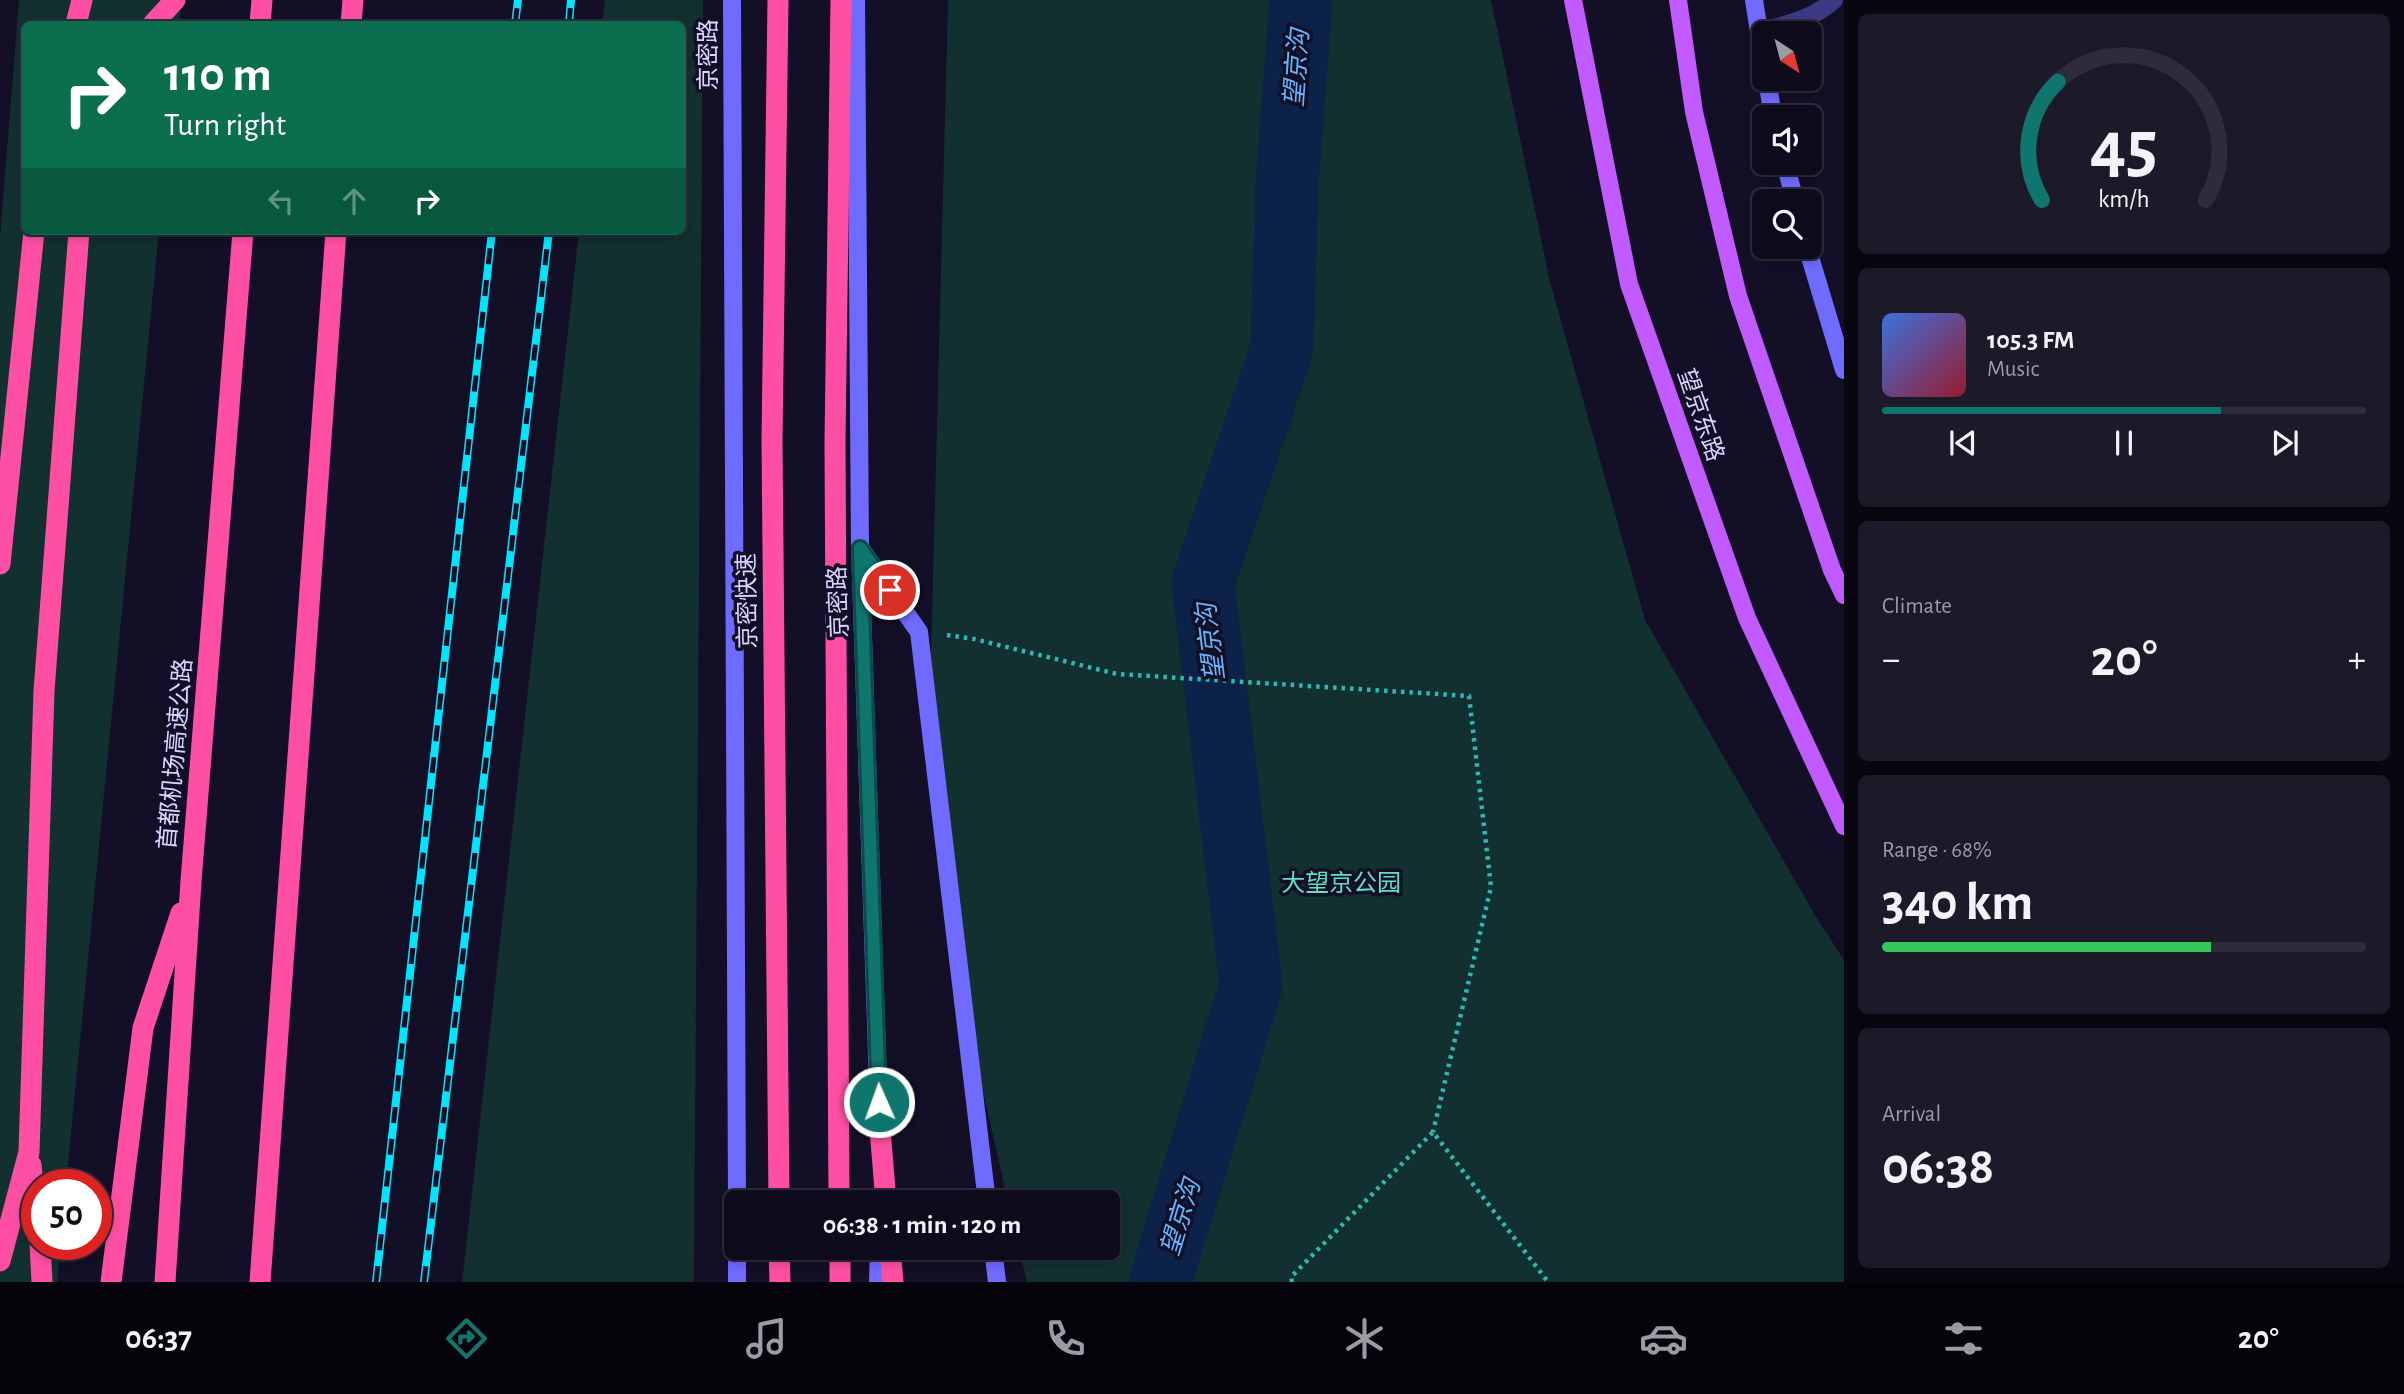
<!DOCTYPE html>
<html lang="en">
<head>
<meta charset="utf-8">
<style>
  :root { --surface:#0e0b1c; --page:#1c1929; --text:#f1f3f6; --muted:#9b9ba3; --line:#2e2b3b; --accent:#0f766e }
  body { margin:0; font-family:"Alegreya Sans","Noto Sans SC",sans-serif; background:var(--page); color:var(--text); height:100vh; display:flex; flex-direction:column; font-size:26px; white-space:nowrap }
  * { box-sizing:border-box; margin:0 }
  p { font-size:23px; color:var(--muted) }
  .icon { flex:none; width:38px; height:38px; fill:none; stroke:currentColor; stroke-width:2; stroke-linecap:round; stroke-linejoin:round }
  .map { position:relative; flex:1; overflow:hidden }
  .details { display:flex; flex-direction:column; gap:14px; padding:14px; background:#08060f; width:560px }
  .details>* { flex:none }
  .banner { position:absolute; left:21px; top:21px; width:665px; height:214px; border-radius:10px; box-shadow:0 4px 10px #0003,0 0 0 2px var(--line); background:#0b6e4f; color:#fff; overflow:hidden }
  .needle { width:46px; rotate:144deg }
  .tools { position:absolute; left:1752px; top:21px; display:grid; gap:14px }
  .tools a { display:grid; place-items:center; width:70px; height:70px; border-radius:10px; background:var(--surface); box-shadow:0 4px 10px #0003,0 0 0 2px var(--line); font-size:35px }
  .speed { position:absolute; left:21px; top:1169px; display:flex; gap:14px; font-size:35px; font-weight:700; text-align:center }
  .speed>* { display:grid; place-content:center; width:91px; height:91px; border-radius:50%; background:var(--surface); box-shadow:0 4px 10px #0003,0 0 0 2px var(--line); line-height:1 }
  .speed .limit { border:10px solid #d22; background:#fff; color:#111 }
  .pin { position:absolute; display:grid; place-items:center; width:60px; height:60px; color:#fff; margin:-30px; border:4px solid #fff; border-radius:50%; box-shadow:0 2px 7px #0007 }
  .me { position:absolute; width:77px; margin:-38px; rotate:358deg; stroke-linejoin:round; filter:drop-shadow(0 0 5px #0008) }
  .turn { display:flex; align-items:center; gap:24px; height:147px; padding:0 28px; font-size:32px }
  .turn .icon { width:91px; height:91px; stroke-width:2.5 }
  .turn b { display:block; font-size:49px; line-height:60px }
  .lanes { display:flex; align-items:center; height:66px; padding:0 28px; background:#0003; justify-content:center; gap:35px; direction:ltr }
  .lanes .off { opacity:.35 }
  .big { font-size:52px; font-weight:700; line-height:1.1 }
  .details .card { flex:1; display:flex; flex-direction:column; justify-content:center; gap:10px; min-width:0; padding:0 24px; border-radius:10px; background:var(--page) }
  .details .dial { align-items:center; gap:0 }
  .dial svg { height:182px; overflow:visible; fill:none; stroke:var(--line); stroke-width:7; stroke-linecap:round; text-anchor:middle }
  .dial text { fill:var(--text); stroke:none }
  .song { display:flex; align-items:center; gap:21px }
  .cover { width:84px; height:84px; border-radius:10px; background:linear-gradient(135deg,hsl(220 70% 55%),hsl(350 70% 35%)) }
  .played { height:7px; border-radius:4px; background:linear-gradient(90deg,var(--accent) 70%,var(--line) 70%) }
  .keys { display:flex; justify-content:space-around; direction:ltr }
  .heat { display:flex; justify-content:space-between; align-items:center; font-size:38px; direction:ltr }
  .charge { height:10px; border-radius:5px; background:linear-gradient(90deg,#34c759 68%,var(--line) 0) }
  .trip { position:absolute; left:724px; top:1190px; width:396px; height:70px; border-radius:10px; background:var(--surface); box-shadow:0 4px 10px #0003,0 0 0 2px var(--line); font-weight:700; line-height:70px; text-align:center }
  .dock { display:flex; height:112px; justify-content:space-around; align-items:center; background:#06040b; color:var(--muted) }
  .dock .icon { width:49px; height:49px }
  .dock .selected { color:var(--accent) }
  .dock b { font-size:32px; color:var(--text) }
  main { display:flex; flex:1; min-height:0 }
  .map>svg:first-child { display:block }
  .green { fill:#12302f }
  .lines { fill:none; stroke-linecap:round; stroke-linejoin:round }
  .river { stroke:#0c2248; stroke-width:63 }
  .path { stroke:#2fb8b0; stroke-width:4.5; stroke-dasharray:3.5 5; stroke-linecap:butt }
  .lane { stroke:#3d3a85; stroke-width:18 }
  .secondary { stroke:#6f6bff; stroke-width:18 }
  .primary { stroke:#c25bff; stroke-width:18 }
  .highway { stroke:#ff4fa3; stroke-width:21 }
  .rail-casing { stroke:#00e5ff; stroke-width:8 }
  .rail { stroke:#130f26; stroke-width:5; stroke-dasharray:16; stroke-linecap:butt }
  .route-casing { stroke:#0a4d48; stroke-width:18 }
  .route { stroke:#0f766e; stroke-width:12 }
  .labels { text-anchor:middle; stroke-width:7; stroke-linejoin:round; paint-order:stroke }
  .street-label { font-size:24px; fill:#d9d4ff; stroke:#130f26 }
  .park-label { font-size:24px; fill:#5fe0c0; stroke:#130f26 }
  .water-label { font-size:26px; font-style:italic; fill:#62b6ff; stroke:#130f26 }
</style>
</head>
<body>
<main>
<div class="map">
<svg width="1844" height="1282" viewBox="0 0 1844 1282">
  <rect width="100%" height="100%" fill="#130f26"/>
  <!-- green -->
  <g class="green">
    <path d="M19 0H182L179 24H24V231H159L66 1185H37V1244H61L57 1282H0V237Z"/>
    <path d="M605 0H703L694 1282H462L579 231H682V24H602Z"/>
    <path d="M948 0H1491L1550 282 1645 620 1816 917 1844 960V1282H1027L1019 1248H1108V1202H1008L946 926 931 656Z"/>
  </g>
  <g class="lines">
    <!-- river -->
    <path class="river" d="M1160 1282 1251 985 1203 583 1282 348 1287 184 1301 0"/>
    <!-- path -->
    <g class="path">
      <path d="M947 635 974 639 1117 674 1469 696 1491 887 1433 1132"/>
      <path d="M1292 1282 1291 1277 1433 1132 1548 1282"/>
    </g>
    <!-- lane -->
    <path class="lane" d="M1759 32C1785 25 1814 19 1834 0"/>
    <!-- secondary -->
    <g class="secondary">
      <path d="M732 0 737 1202"/>
      <path d="M856 0 860 548 880 1143"/>
      <path d="M1754 0 1764 63"/>
      <path d="M1767 79 1773 117"/>
      <path d="M1785 163 1795 201"/>
      <path d="M1807 247 1844 370"/>
      <path d="M861 549 919 632 987 1202"/>
      <path d="M737 1248V1282"/>
      <path d="M993 1248 997 1282"/>
      <path d="M878 1282 879 1248"/>
    </g>
    <!-- primary -->
    <g class="primary">
      <path d="M1573 0 1629 284 1747 618 1844 826"/>
      <path d="M1678 0 1694 112 1738 296 1832 570 1844 595"/>
    </g>
    <!-- highway -->
    <g class="highway">
      <path d="M778 0 772 440 779 1202"/>
      <path d="M76 24 82 0"/>
      <path d="M153 24 175 0"/>
      <path d="M260 24 262 0"/>
      <path d="M351 24 353 0"/>
      <path d="M0 564 34 231"/>
      <path d="M880 1129 886 1202"/>
      <path d="M31 1165 37 1216"/>
      <path d="M839 1202 835 442 841 0"/>
      <path d="M40 1244 42 1282"/>
      <path d="M779 1248 780 1282"/>
      <path d="M840 1248V1282"/>
      <path d="M890 1248 893 1282"/>
      <path d="M0 1261 29 1152 44 691 79 231"/>
      <path d="M111 1282 143 1028 181 913"/>
      <path d="M165 1282 191 881 243 231"/>
      <path d="M260 1282 336 231"/>
    </g>
    <!-- rail casing -->
    <g class="rail-casing">
      <g id="rail">
        <path d="M515 24 518 0"/>
        <path d="M569 24 571 0"/>
        <path d="M376 1282 492 231"/>
        <path d="M424 1282 549 231"/>
      </g>
    </g>
    <!-- rail -->
    <use href="#rail" class="rail"/>
  </g>
  <g class="lines">
    <!-- route casing -->
    <g class="route-casing">
      <path id="route" d="M879 1102 860 548 890 590"/>
    </g>
    <!-- route -->
    <use href="#route" class="route"/>
  </g>
  <g class="labels">
    <!-- street labels -->
    <g class="street-label">
      <text transform="translate(708 55) rotate(-90)" y="8">京密路</text>
      <text transform="translate(1701 415) rotate(71)" y="8">望京东路</text>
      <text transform="translate(747 601) rotate(-91)" y="8">京密快速</text>
      <text transform="translate(838 602) rotate(-92)" y="8">京密路</text>
      <text transform="translate(175 754) rotate(-85)" y="8">首都机场高速公路</text>
    </g>
    <!-- park labels -->
    <g class="park-label">
      <text x="1341" y="891">大望京公园</text>
    </g>
    <!-- water labels -->
    <g class="water-label">
      <text transform="translate(1296 68) rotate(-86)" y="9">望京沟</text>
      <text transform="translate(1210 642) rotate(-97)" y="9">望京沟</text>
      <text transform="translate(1180 1217) rotate(-73)" y="9">望京沟</text>
    </g>
  </g>
</svg>
<div class="tools">
<a><svg class="needle" viewBox="-14 -14 28 28"><path d="M0-13l5 13h-10z" fill="#e53935"/><path d="M0 13l5-13h-10z" fill="#9b9ba3"/></svg></a>
<a><svg class="icon" aria-label="sound" viewBox="0 0 24 24"><path d="M4 9h4l5-4v14l-5-4H4zM17 9q2 3 0 6"/></svg></a>
<a><svg class="icon" aria-label="search" viewBox="0 0 24 24"><circle cx="10" cy="10" r="6"/><path d="M15 15l6 6"/></svg></a>
</div>
<div class="speed"><div class="limit">50</div></div>
<div class="pin" style="left:890px;top:590px;background:#d93025"><svg class="icon" aria-label="arrive" viewBox="0 0 24 24"><path d="M6 21V4h12l-3 4 3 4H6"/></svg></div>
<svg class="me" style="left:879px;top:1102px" viewBox="-20 -20 40 40"><circle r="17" fill="#0f766e" stroke="#fff" stroke-width="3"/><path d="M0-11L8 9 0 5-8 9z" fill="#fff"/></svg>
<div class="trip">06:38 · 1 min · 120 m</div>
<div class="banner">
<div class="turn"><svg class="icon" aria-label="right" viewBox="0 0 24 24"><path d="M7 20v-9h11M14 6l5 5-5 5"/></svg><div><b>110 m</b>Turn right</div></div>
<div class="lanes"><svg class="icon off" aria-label="left" viewBox="0 0 24 24"><path d="M17 20v-9H6M10 6l-5 5 5 5"/></svg><svg class="icon off" aria-label="ahead" viewBox="0 0 24 24"><path d="M12 20V5M6 11l6-6 6 6"/></svg><svg class="icon" aria-label="right" viewBox="0 0 24 24"><path d="M7 20v-9h11M14 6l5 5-5 5"/></svg></div>
</div>
</div>
<section class="details">
<div class="card dial"><svg viewBox="0 0 100 80">
<path d="M14 69A42 42 0 1 1 86 69"/>
<path d="M14 69A42 42 0 0 1 21 17" stroke="#0f766e"/>
<text x="50" y="56" font-size="32" font-weight="700">45</text>
<text x="50" y="72" font-size="11">km/h</text>
</svg></div>
<div class="card">
<div class="song"><i class="cover"></i><div><b>105.3 FM</b><p>Music</p></div></div>
<div class="played"></div>
<div class="keys"><svg class="icon" aria-label="previous" viewBox="0 0 24 24"><path d="M18 5L8 12l10 7zM5 5v14"/></svg><svg class="icon" aria-label="pause" viewBox="0 0 24 24"><path d="M8 5v14M16 5v14"/></svg><svg class="icon" aria-label="next" viewBox="0 0 24 24"><path d="M6 5l10 7-10 7zM19 5v14"/></svg></div>
</div>
<div class="card"><p>Climate</p>
<div class="heat"><a>−</a><b class="big">20°</b><a>+</a></div>
</div>
<div class="card"><p>Range · 68%</p><b class="big">340 km</b><div class="charge"></div></div>
<div class="card"><p>Arrival</p><b class="big">06:38</b></div>
</section>
</main>
<nav class="dock">
<b>06:37</b>
<svg class="icon selected" aria-label="directions" viewBox="0 0 24 24"><path d="M12 3l9 9-9 9-9-9zM9 14v-3h6M13 9l2 2-2 2"/></svg>
<svg class="icon" aria-label="music" viewBox="0 0 24 24"><path d="M9 18V5l10-2v13"/><circle cx="6" cy="18" r="3"/><circle cx="16" cy="16" r="3"/></svg>
<svg class="icon" aria-label="phone" viewBox="0 0 24 24"><path d="M5 4h4l2 5-3 2q2 4 5 5l2-3 5 2v4C11 20 4 13 5 4z"/></svg>
<svg class="icon" aria-label="climate" viewBox="0 0 24 24"><path d="M12 3v18M4 7l16 10M4 17L20 7"/></svg>
<svg class="icon" aria-label="car" viewBox="0 0 24 24"><path d="M5 17H2v-5l4-1 3-4h7l3 4 3 1v5h-3M9 17h6M6 11h13"/><circle cx="7" cy="17" r="2"/><circle cx="17" cy="17" r="2"/></svg>
<svg class="icon" aria-label="filters" viewBox="0 0 24 24"><path d="M4 7h16M4 17h16"/><circle cx="9" cy="7" r="2"/><circle cx="15" cy="17" r="2"/></svg>
<b>20°</b>
</nav>
</body>
</html>
